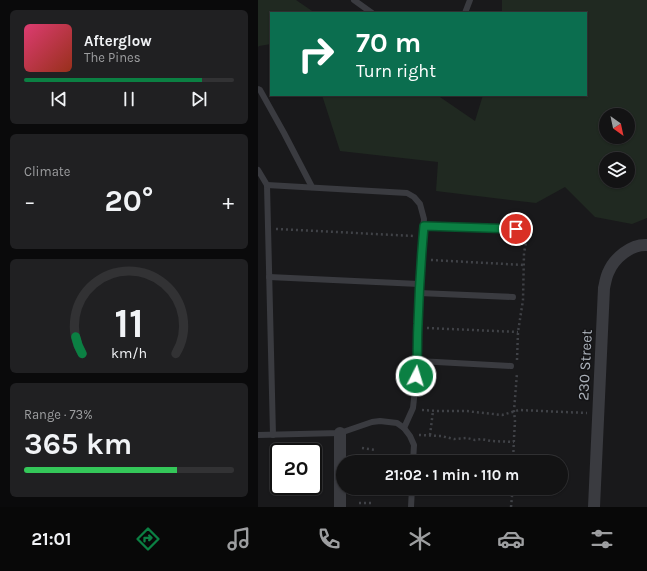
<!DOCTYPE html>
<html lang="en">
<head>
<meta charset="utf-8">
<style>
  :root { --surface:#131314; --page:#202022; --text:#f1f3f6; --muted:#9d9ea0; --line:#323234; --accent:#0b8043 }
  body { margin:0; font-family:Karla,sans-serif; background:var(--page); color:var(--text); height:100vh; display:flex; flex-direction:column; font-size:15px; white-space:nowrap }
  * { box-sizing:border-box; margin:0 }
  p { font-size:13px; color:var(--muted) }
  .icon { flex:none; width:22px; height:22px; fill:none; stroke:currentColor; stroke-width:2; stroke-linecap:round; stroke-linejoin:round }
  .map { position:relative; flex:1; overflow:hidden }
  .panel { display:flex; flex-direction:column; gap:10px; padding:10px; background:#0a0a0b; width:258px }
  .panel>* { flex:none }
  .banner { position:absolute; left:12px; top:12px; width:317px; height:84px; border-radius:0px; box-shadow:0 1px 3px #0004,0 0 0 1px var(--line); background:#0b6e4f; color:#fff; overflow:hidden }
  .needle { width:26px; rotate:147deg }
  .controls { position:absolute; left:341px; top:108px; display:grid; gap:8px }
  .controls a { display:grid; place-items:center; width:36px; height:36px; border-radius:50%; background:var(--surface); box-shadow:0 1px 3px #0004,0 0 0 1px var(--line); font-size:20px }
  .speed { position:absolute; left:12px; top:443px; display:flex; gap:8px; font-size:20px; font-weight:700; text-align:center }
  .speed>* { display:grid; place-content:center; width:52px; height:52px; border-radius:50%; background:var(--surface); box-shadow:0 1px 3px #0004,0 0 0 1px var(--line); line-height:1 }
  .speed .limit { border:2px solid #111; border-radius:6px; background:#fff; color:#111 }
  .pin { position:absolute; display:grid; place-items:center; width:34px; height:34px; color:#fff; margin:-17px; border:2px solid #fff; border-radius:50%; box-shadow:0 1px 4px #0007 }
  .me { position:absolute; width:44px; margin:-22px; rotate:5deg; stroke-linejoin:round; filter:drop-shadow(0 0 3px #0008) }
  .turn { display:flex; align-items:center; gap:14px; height:84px; padding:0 20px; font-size:18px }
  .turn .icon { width:52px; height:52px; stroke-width:2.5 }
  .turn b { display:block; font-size:28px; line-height:34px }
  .big { font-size:30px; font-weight:700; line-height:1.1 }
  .panel .widget { flex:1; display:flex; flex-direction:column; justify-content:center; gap:6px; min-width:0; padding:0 14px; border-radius:6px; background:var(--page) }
  .panel .dial { align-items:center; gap:0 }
  .dial svg { height:104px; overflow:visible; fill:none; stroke:var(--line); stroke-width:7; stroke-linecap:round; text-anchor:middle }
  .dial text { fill:var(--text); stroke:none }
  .song { display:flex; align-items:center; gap:12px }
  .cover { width:48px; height:48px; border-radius:6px; background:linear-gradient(135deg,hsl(340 70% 55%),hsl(10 70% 35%)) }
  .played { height:4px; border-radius:2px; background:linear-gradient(90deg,var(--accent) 85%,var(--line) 85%) }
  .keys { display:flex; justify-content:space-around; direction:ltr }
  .heat { display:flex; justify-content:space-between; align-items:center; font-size:22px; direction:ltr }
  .charge { height:6px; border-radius:3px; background:linear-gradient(90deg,#34c759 73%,var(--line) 0) }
  .trip { position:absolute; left:78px; top:455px; width:232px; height:40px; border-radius:20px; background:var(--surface); box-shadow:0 1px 3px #0004,0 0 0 1px var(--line); font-weight:700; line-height:40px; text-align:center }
  .tab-bar { display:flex; height:64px; justify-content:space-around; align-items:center; background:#080808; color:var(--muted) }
  .tab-bar .icon { width:28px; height:28px }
  .tab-bar .selected { color:var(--accent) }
  .tab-bar b { font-size:18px; color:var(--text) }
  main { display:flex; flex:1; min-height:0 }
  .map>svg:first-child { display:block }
  .green { fill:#202921; fill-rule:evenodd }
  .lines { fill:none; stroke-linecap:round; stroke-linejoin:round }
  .path { stroke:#404247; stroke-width:2.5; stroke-dasharray:2 3; stroke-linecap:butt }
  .lane { stroke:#3a3b40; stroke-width:6 }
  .street { stroke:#3a3b40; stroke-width:12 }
  .route-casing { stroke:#07532c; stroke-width:10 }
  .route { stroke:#0b8043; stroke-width:7 }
  .labels { text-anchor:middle; stroke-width:3; stroke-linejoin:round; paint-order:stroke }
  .street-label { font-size:15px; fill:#abb1ba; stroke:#141416 }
</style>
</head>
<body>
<main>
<section class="panel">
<div class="widget">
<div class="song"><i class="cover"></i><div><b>Afterglow</b><p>The Pines</p></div></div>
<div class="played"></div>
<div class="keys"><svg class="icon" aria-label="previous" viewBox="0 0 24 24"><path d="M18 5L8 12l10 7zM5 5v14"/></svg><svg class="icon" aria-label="pause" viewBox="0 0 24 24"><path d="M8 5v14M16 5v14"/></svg><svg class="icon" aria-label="next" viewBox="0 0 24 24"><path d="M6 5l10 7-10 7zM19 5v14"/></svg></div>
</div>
<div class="widget"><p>Climate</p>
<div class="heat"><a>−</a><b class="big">20°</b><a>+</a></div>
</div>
<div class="widget dial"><svg viewBox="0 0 100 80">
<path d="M14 69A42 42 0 1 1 86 69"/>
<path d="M14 69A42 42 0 0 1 9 56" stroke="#0b8043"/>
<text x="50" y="56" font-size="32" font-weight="700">11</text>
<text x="50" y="72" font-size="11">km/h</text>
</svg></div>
<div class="widget"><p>Range · 73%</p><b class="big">365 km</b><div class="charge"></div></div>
</section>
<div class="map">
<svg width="389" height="507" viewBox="0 0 389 507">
  <rect width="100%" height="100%" fill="#19191b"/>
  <!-- green -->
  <g class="green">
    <path d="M0 0H38L57 13H13V44L1 46 0 47Z"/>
    <path d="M244 0H389V218L374 224 337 217 307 187 278 203 178 191 180 162 82 151 64 95H179L217 121 225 95H328V13H244ZM348 115H370V137H348ZM348 159H370V181H348Z"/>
  </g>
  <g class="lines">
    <!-- path -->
    <g class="path">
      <path d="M18 229 157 236"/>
      <path d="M173 260 266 265"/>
      <path d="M169 328 260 332"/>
      <path d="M259 360 260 332 265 300 266 253 269 237V228L267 227"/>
      <path d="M164 410 180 411H208L244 415 261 410 329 413"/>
      <path d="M161 435 183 436 196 439 209 438 217 440 223 439 233 441 256 442"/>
      <path d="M172 435 175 411"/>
      <path d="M104 448 118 450"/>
      <path d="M255 462 256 438 257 421 256 411 259 373"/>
      <path d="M102 490H116"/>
      <path d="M101 503H115"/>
      <path d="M253 507 254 496"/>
    </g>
    <!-- lane -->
    <g class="lane">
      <path d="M96 0 114 13"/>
      <path d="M207 13 212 0"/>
      <path d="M0 89 2 90 26 133 54 187"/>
      <path d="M0 170 9 185 15 435"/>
      <path d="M9 185 149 193 156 197 162 204 166 219 161 284 159 327 160 361 155 408 146 428"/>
      <path d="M166 226 258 229"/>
      <path d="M11 277 161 284"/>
      <path d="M161 293 255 297"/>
      <path d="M160 361 253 366"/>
      <path d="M0 435 82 433 114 422 122 421 139 423 146 428 152 436 156 445 155 462"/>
      <path d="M237 488 248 489"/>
      <path d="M153 507 154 488"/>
    </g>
    <!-- street -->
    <g class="street">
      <path d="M82 507V433"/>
      <path d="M336 507 346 288C347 284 348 277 350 273 356 258 373 244 389 245"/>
    </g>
  </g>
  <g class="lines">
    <!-- route casing -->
    <g class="route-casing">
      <path id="route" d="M158 376C160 359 159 342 160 324 161 292 163 259 166 226L258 229"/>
    </g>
    <!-- route -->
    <use href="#route" class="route"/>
  </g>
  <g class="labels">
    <!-- street labels -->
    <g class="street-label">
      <text transform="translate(327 365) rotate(-87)" y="5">230 Street</text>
    </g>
  </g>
</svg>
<div class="controls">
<a><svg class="needle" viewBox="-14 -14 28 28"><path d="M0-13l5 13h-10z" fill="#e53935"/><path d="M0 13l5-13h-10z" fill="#9d9ea0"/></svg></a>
<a><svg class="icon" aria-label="layers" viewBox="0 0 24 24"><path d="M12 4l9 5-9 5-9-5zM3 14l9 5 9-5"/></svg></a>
</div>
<div class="speed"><div class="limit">20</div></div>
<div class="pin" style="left:258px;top:229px;background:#d93025"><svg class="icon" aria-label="arrive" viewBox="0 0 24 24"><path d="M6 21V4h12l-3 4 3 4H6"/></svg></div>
<svg class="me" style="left:158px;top:376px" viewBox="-20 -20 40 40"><circle r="17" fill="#0b8043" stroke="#fff" stroke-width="3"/><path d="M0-11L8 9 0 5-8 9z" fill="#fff"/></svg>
<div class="trip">21:02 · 1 min · 110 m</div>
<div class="banner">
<div class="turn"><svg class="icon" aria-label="right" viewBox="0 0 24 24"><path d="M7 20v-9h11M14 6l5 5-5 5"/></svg><div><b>70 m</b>Turn right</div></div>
</div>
</div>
</main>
<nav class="tab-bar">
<b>21:01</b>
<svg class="icon selected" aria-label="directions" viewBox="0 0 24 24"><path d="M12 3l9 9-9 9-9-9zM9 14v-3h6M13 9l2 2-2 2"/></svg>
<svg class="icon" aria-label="music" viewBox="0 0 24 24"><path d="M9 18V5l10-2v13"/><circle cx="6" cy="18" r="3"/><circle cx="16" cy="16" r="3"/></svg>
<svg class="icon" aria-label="phone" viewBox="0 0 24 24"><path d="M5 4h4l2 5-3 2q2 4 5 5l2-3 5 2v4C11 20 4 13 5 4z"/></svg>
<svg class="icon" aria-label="climate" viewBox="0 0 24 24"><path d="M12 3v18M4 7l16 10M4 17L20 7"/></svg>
<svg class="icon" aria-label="car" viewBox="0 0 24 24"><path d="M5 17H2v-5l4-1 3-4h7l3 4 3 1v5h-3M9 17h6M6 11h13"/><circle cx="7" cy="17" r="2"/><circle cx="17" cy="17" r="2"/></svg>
<svg class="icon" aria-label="filters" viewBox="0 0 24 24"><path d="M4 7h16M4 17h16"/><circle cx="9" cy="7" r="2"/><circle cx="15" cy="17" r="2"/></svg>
</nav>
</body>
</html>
